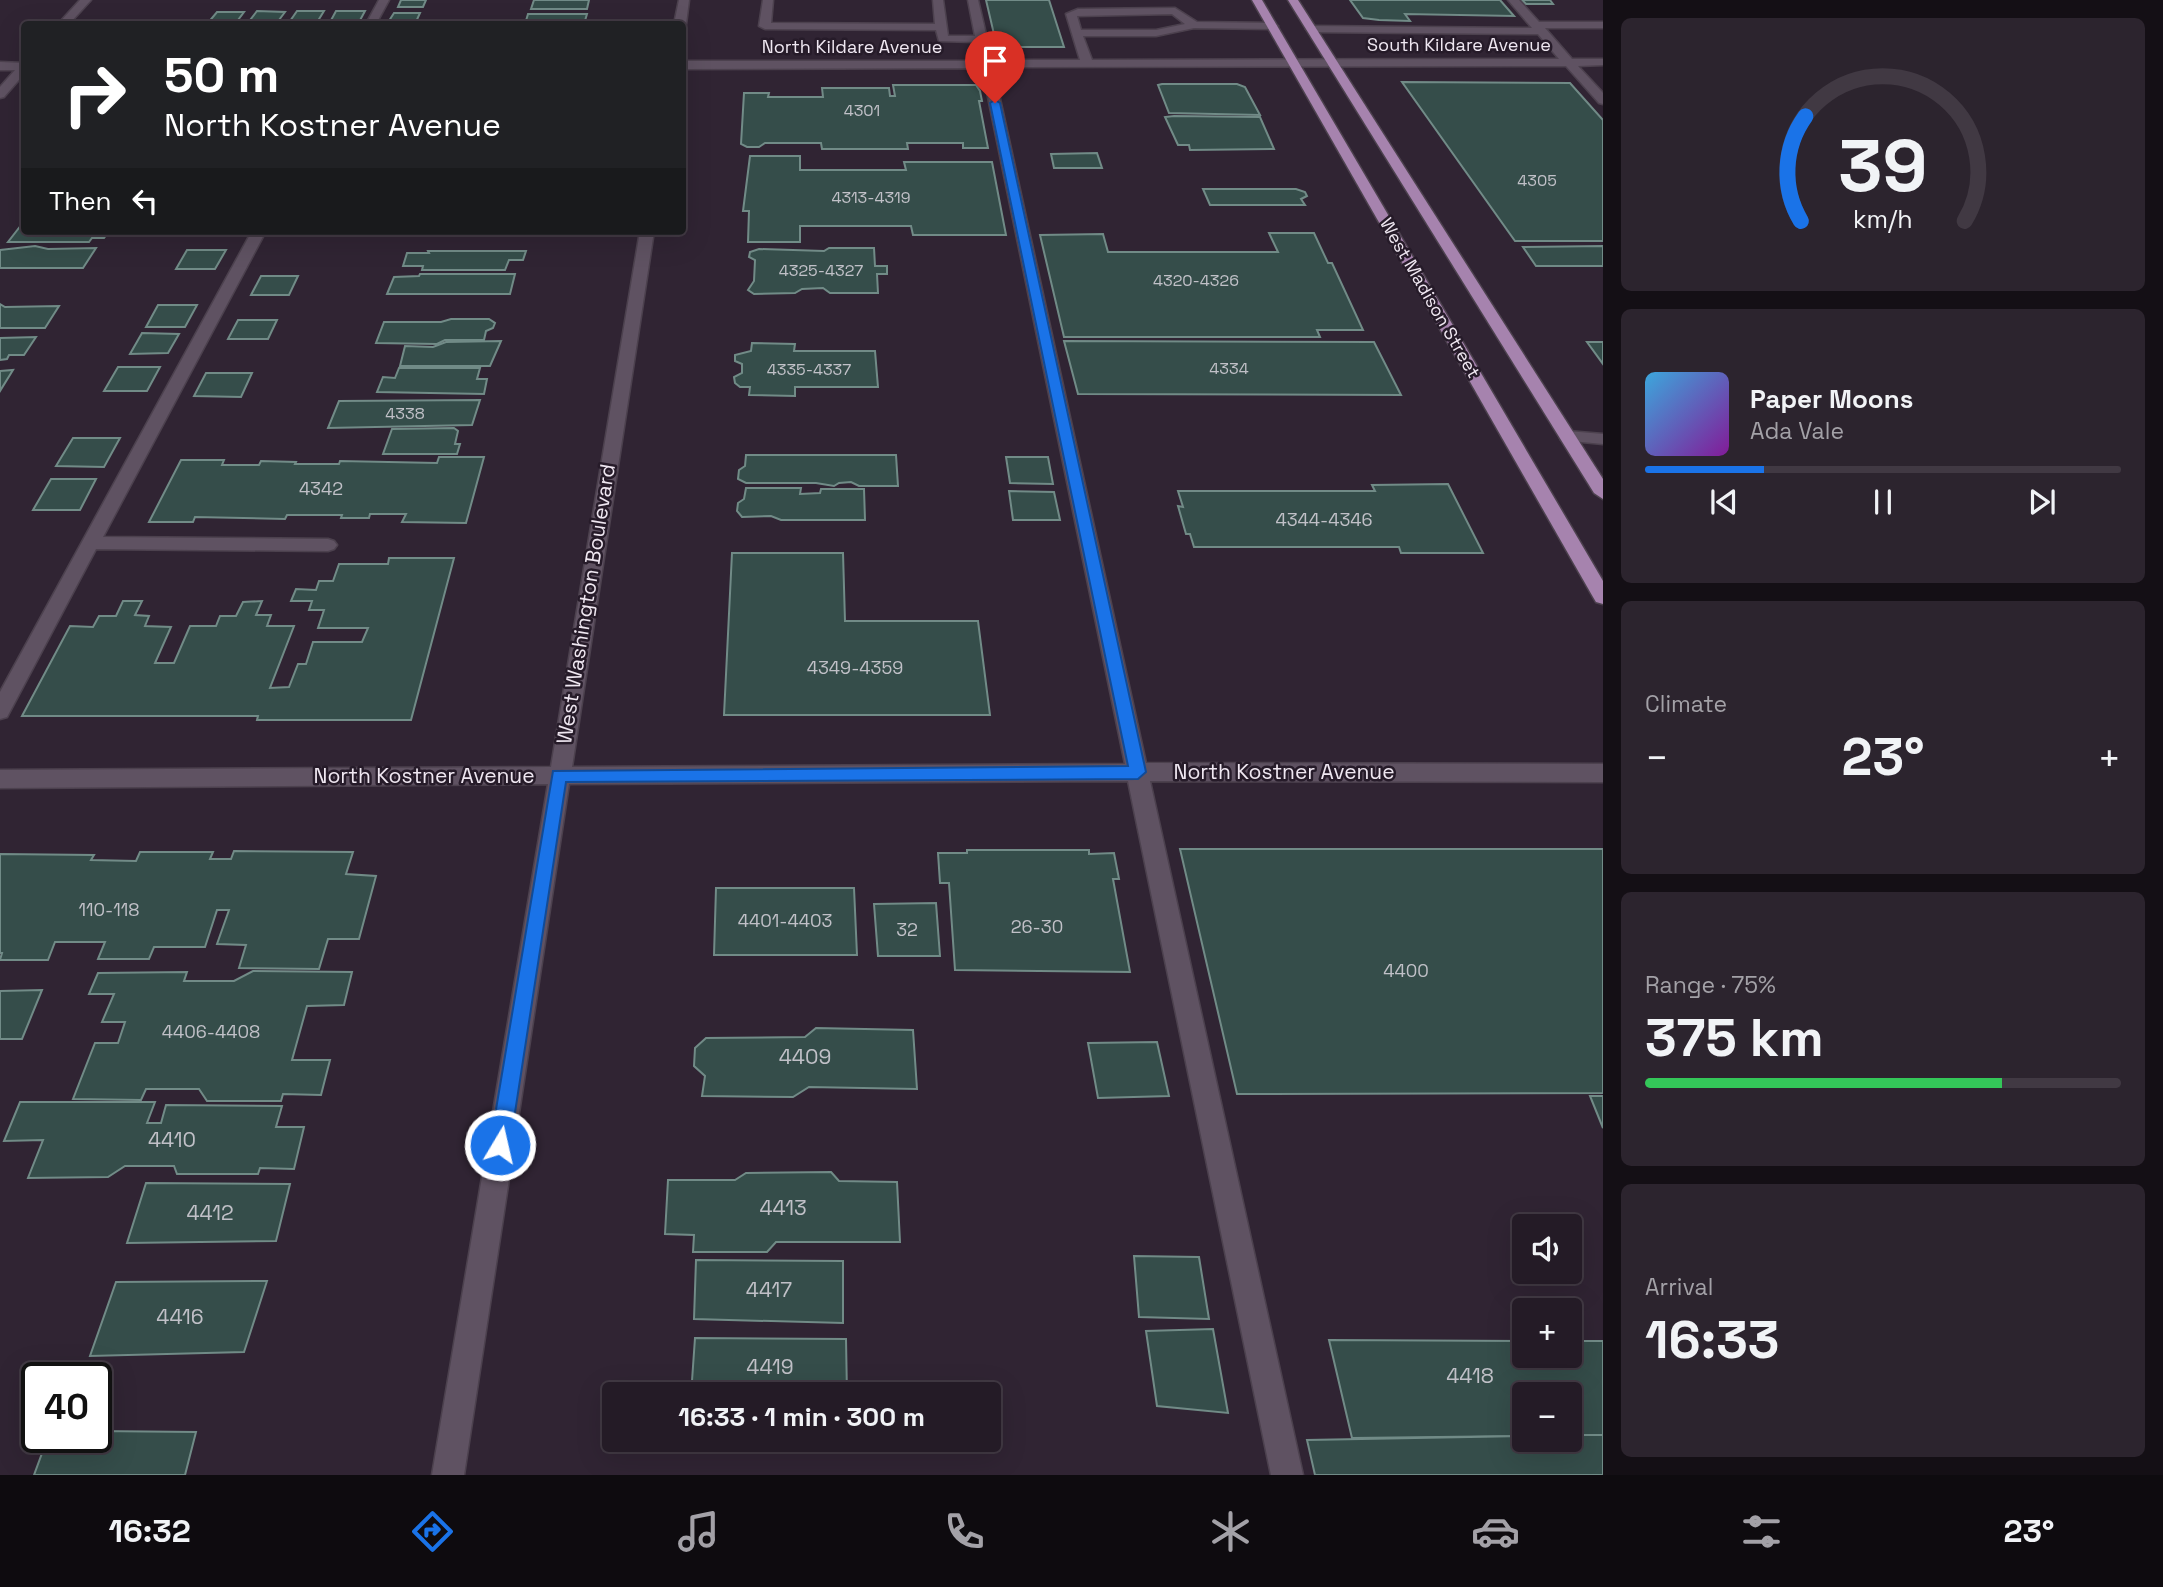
<!DOCTYPE html>
<html lang="en">
<head>
<meta charset="utf-8">
<style>
  :root { --surface:#241b26; --page:#2c242e; --text:#f1f3f6; --muted:#a3a1a7; --line:#413943; --accent:#1a73e8 }
  body { margin:0; font-family:"Space Grotesk",sans-serif; background:var(--page); color:var(--text); height:100vh; display:flex; flex-direction:column; font-size:26px; white-space:nowrap }
  * { box-sizing:border-box; margin:0 }
  p { font-size:23px; color:var(--muted) }
  .icon { flex:none; width:38px; height:38px; fill:none; stroke:currentColor; stroke-width:2; stroke-linecap:round; stroke-linejoin:round }
  .map { position:relative; flex:1; overflow:hidden }
  .panel { display:flex; flex-direction:column; gap:18px; padding:18px; background:#140f15; width:560px }
  .panel>* { flex:none }
  .hud { position:absolute; left:21px; top:21px; width:665px; height:214px; border-radius:7px; box-shadow:0 7px 28px #0002,0 0 0 2px var(--line); background:#202124; color:#fff; overflow:hidden }
  .controls { position:absolute; left:1512px; top:1214px; display:grid; gap:14px }
  .controls a { display:grid; place-items:center; width:70px; height:70px; border-radius:7px; background:var(--surface); box-shadow:0 7px 28px #0002,0 0 0 2px var(--line); font-size:35px }
  .speed { position:absolute; left:21px; top:1362px; display:flex; gap:14px; font-size:35px; font-weight:700; text-align:center }
  .speed>* { display:grid; place-content:center; width:91px; height:91px; border-radius:50%; background:var(--surface); box-shadow:0 7px 28px #0002,0 0 0 2px var(--line); line-height:1 }
  .speed .limit { border:4px solid #111; border-radius:10px; background:#fff; color:#111 }
  .pin { position:absolute; display:grid; place-items:center; width:60px; height:60px; color:#fff; margin:-72px -30px; border-radius:50% 50% 50% 0; rotate:-45deg; box-shadow:0 0 7px #0007 }
  .pin .icon { rotate:45deg }
  .me { position:absolute; width:77px; margin:-38px; rotate:9deg; stroke-linejoin:round; filter:drop-shadow(0 0 5px #0008) }
  .turn { display:flex; align-items:center; gap:24px; height:147px; padding:0 28px; font-size:32px }
  .turn .icon { width:91px; height:91px; stroke-width:2.5 }
  .turn b { display:block; font-size:49px; line-height:60px }
  .then { display:flex; align-items:center; height:66px; padding:0 28px; background:#0003; gap:14px; font-size:26px }
  .big { font-size:52px; font-weight:700; line-height:1.1 }
  .panel .tile { flex:1; display:flex; flex-direction:column; justify-content:center; gap:10px; min-width:0; padding:0 24px; border-radius:10px; background:var(--page) }
  .panel .dial { align-items:center; gap:0 }
  .dial svg { height:182px; overflow:visible; fill:none; stroke:var(--line); stroke-width:7; stroke-linecap:round; text-anchor:middle }
  .dial text { fill:var(--text); stroke:none }
  .song { display:flex; align-items:center; gap:21px }
  .cover { width:84px; height:84px; border-radius:10px; background:linear-gradient(135deg,hsl(200 70% 55%),hsl(290 70% 35%)) }
  .played { height:7px; border-radius:4px; background:linear-gradient(90deg,var(--accent) 25%,var(--line) 25%) }
  .keys { display:flex; justify-content:space-around; direction:ltr }
  .heat { display:flex; justify-content:space-between; align-items:center; font-size:38px; direction:ltr }
  .charge { height:10px; border-radius:5px; background:linear-gradient(90deg,#34c759 75%,var(--line) 0) }
  .trip { position:absolute; left:602px; top:1382px; width:399px; height:70px; border-radius:7px; background:var(--surface); box-shadow:0 7px 28px #0002,0 0 0 2px var(--line); font-weight:700; line-height:70px; text-align:center }
  .tab-bar { display:flex; height:112px; justify-content:space-around; align-items:center; background:#0e0b0f; color:var(--muted) }
  .tab-bar .icon { width:49px; height:49px }
  .tab-bar .selected { color:var(--accent) }
  .tab-bar b { font-size:32px; color:var(--text) }
  main { display:flex; flex:1; min-height:0 }
  .map>svg:first-child { display:block }
  .building { fill:#354d4a; stroke:#718b87; stroke-width:2 }
  .lines { fill:none; stroke-linecap:round; stroke-linejoin:round }
  .minor-casing { stroke:#4c414e; stroke-width:3 }
  .major-casing { stroke:#4c414e; stroke-width:3 }
  .minor { fill:#5f5262; fill-rule:evenodd }
  .major { fill:#a683ae; fill-rule:evenodd }
  .route { fill:#1a73e8; stroke:#114b97; stroke-width:2 }
  .labels { text-anchor:middle; stroke-width:5; stroke-linejoin:round; paint-order:stroke }
  .far-number-label { font-size:16px; fill:#c0c0c7 }
  .far-street-label { font-size:18px; fill:#efe7f1; stroke:#261b29 }
  .number-label { font-size:18px; fill:#c0c0c7 }
  .street-label { font-size:21px; fill:#efe7f1; stroke:#261b29 }
  .near-number-label { font-size:21px; fill:#c0c0c7 }
</style>
</head>
<body>
<main>
<div class="map">
<svg width="1603" height="1475" viewBox="0 0 1603 1475">
  <rect width="100%" height="100%" fill="#302433"/>
  <!-- building -->
  <g class="building">
    <path d="M401 0H426L423 7H398Z"/>
    <path d="M534 0H589L587 9H531Z"/>
    <path d="M986 0H1049L1064 47H997Z"/>
    <path d="M1350 0H1500L1514 16 1405 14 1410 21 1379 20 1363 18Z"/>
    <path d="M1522 0H1550L1553 4H1526Z"/>
    <path d="M257 11 285 12 276 24H247Z"/>
    <path d="M297 11H324L316 24H288Z"/>
    <path d="M336 11H365L358 24H329Z"/>
    <path d="M217 12H244L235 24H207Z"/>
    <path d="M394 13H420L415 24H387Z"/>
    <path d="M528 14H587L584 24H525Z"/>
    <path d="M1402 82 1570 83 1603 120V241H1515Z"/>
    <path d="M1162 84H1237L1245 87 1260 115 1169 113 1158 85Z"/>
    <path d="M893 85H976L980 91 982 101H979L988 148H963V143H907L908 149H822L821 143H765L759 147H747L741 144 744 93H769L768 97H823L822 88H889L890 96H895Z"/>
    <path d="M1174 116 1260 117 1274 149 1190 150 1189 145H1178L1165 117Z"/>
    <path d="M1097 153 1102 168H1054L1051 154Z"/>
    <path d="M750 156H800V170H906L904 162H992L1006 235H913L911 226H800V242H748L749 211H743Z"/>
    <path d="M1203 189H1296L1305 192 1307 196 1301 199 1305 205H1210Z"/>
    <path d="M22 224H24V231H109L104 238H92L89 242H8Z"/>
    <path d="M1269 233H1314L1328 263H1332L1363 330H1317L1320 337H1064L1040 235 1103 234 1108 252H1278Z"/>
    <path d="M35 246 48 249 96 248 83 268H0V250Z"/>
    <path d="M1603 246V266H1536L1523 247Z"/>
    <path d="M829 248H874L875 266H887V274H877L878 293H830L823 288 802 289 795 293 754 294 748 290 754 281 755 260 749 257 750 252 759 249 824 251Z"/>
    <path d="M187 250H226L215 269H176Z"/>
    <path d="M428 251H526L523 260H509L505 270H422L423 266H403L407 253H429Z"/>
    <path d="M420 274H515L510 294H387L394 277 419 276Z"/>
    <path d="M261 276H298L289 295H251Z"/>
    <path d="M0 304 5 307 59 306 45 328H0Z"/>
    <path d="M158 305H197L185 327H146Z"/>
    <path d="M451 319H489L495 323 493 328 486 331 484 340H445L437 344 376 343 384 322H441Z"/>
    <path d="M238 320H277L268 339H228Z"/>
    <path d="M142 333 179 334 168 353 130 354Z"/>
    <path d="M36 337 24 355H9L7 359 0 360V338Z"/>
    <path d="M501 341 490 366H400L405 346 433 347 446 342Z"/>
    <path d="M1064 341 1374 342 1401 395 1078 394Z"/>
    <path d="M1587 342H1603V364Z"/>
    <path d="M752 343 795 344 794 351H875L878 387H795V396L749 395 750 387H740L735 383 734 377 742 373V364L735 361V355L751 351Z"/>
    <path d="M118 367H160L147 391H104Z"/>
    <path d="M399 368H480L477 379H487L484 394 377 392 383 377 395 378Z"/>
    <path d="M13 370 0 391V371Z"/>
    <path d="M206 373H252L241 397 194 396Z"/>
    <path d="M480 400 472 425 328 428 339 401Z"/>
    <path d="M454 428 458 431 455 444H460L457 454H383L392 429Z"/>
    <path d="M73 438H120L104 467 56 466Z"/>
    <path d="M746 455H896L898 486H859L851 482 839 483 834 486 816 483H746L738 479 739 470 745 466Z"/>
    <path d="M439 457H484L466 523 402 522 406 514H370L369 518H341L342 515H287L285 519 195 517 193 522H149L181 460H224L222 465H259L261 461 296 462 295 464H339L340 461 437 463Z"/>
    <path d="M1006 457H1048L1053 484 1010 483Z"/>
    <path d="M51 479H96L80 510H33Z"/>
    <path d="M1448 484 1483 553H1401L1399 547H1194L1190 534H1186L1178 506 1183 507 1178 491H1375L1372 485Z"/>
    <path d="M746 488H801L800 494 820 493 821 489H864L865 520H781L771 516 742 517 737 511 738 503 744 499Z"/>
    <path d="M1009 491 1054 492 1060 520H1013Z"/>
    <path d="M732 553H843L845 621H978L990 715H724Z"/>
    <path d="M389 558H454L411 720H257L258 716H22L70 626 93 627 99 616H116L123 601H142L135 615 149 616 145 626 171 627 155 663H174L190 626H216L220 616H236L243 602 262 601 256 615H271L267 626H294L270 688 289 687 298 664H306L313 642H362L368 628H318L324 610H309L312 601H291L296 589 316 590 319 581H333L339 564H388Z"/>
    <path d="M1180 849H1603V1093L1237 1094Z"/>
    <path d="M967 850H1089V854L1114 853 1119 879H1113L1130 972 955 970 949 883H940L938 853H967Z"/>
    <path d="M234 851 353 852 346 874 376 876 359 939H328L319 969 239 968 246 945 217 944 229 910H217L205 947H154L149 959H98L105 942H55L48 960H0L2 953H0V854L94 855 91 860 136 861 140 852H213L210 859H231Z"/>
    <path d="M716 888H854L857 955H714Z"/>
    <path d="M936 903 940 956H878L874 904Z"/>
    <path d="M253 971 352 972 344 1005 307 1006 292 1060H330L321 1095 283 1094 281 1101H207L199 1089H146L141 1100 73 1099 95 1043H118L125 1022H102L114 994H89L98 973 187 972 184 981H234Z"/>
    <path d="M42 990 22 1039H0V991Z"/>
    <path d="M816 1028 913 1030 917 1089 809 1087 793 1097 702 1096 705 1076 694 1066 695 1048 706 1038 805 1037Z"/>
    <path d="M1157 1042 1169 1096 1098 1098 1088 1043Z"/>
    <path d="M1590 1096H1603V1128Z"/>
    <path d="M20 1102H155L147 1123H161L166 1105 282 1106 276 1127H304L294 1169 260 1168 258 1174H177L174 1166H125L108 1177 28 1178 43 1140 4 1141Z"/>
    <path d="M831 1172 839 1181 897 1182 900 1242H776L767 1252H693L694 1235 665 1234 668 1180H735L746 1173Z"/>
    <path d="M146 1183 290 1184 276 1241 127 1243Z"/>
    <path d="M1134 1256 1199 1257 1209 1319 1139 1317Z"/>
    <path d="M696 1260 843 1261V1323L694 1319Z"/>
    <path d="M267 1281 244 1352 90 1356 116 1282Z"/>
    <path d="M1213 1329 1228 1413 1157 1406 1146 1331Z"/>
    <path d="M695 1338 846 1339 847 1395H691Z"/>
    <path d="M1329 1340 1524 1341V1356H1570V1341H1603V1435H1570V1395H1524V1436L1352 1438Z"/>
    <path d="M96 1431 196 1432 185 1475H34L48 1437H96Z"/>
    <path d="M1570 1435H1603V1475H1315L1307 1440 1524 1436V1440H1570Z"/>
  </g>
  <g class="lines">
    <!-- minor casing -->
    <g class="minor-casing">
      <g id="minor">
        <path d="M80 0H91L69 24H58Z"/>
        <path d="M379 0H389L376 24H366Z"/>
        <path d="M679 0H689L686 24 682 27V24H674Z"/>
        <path d="M763 0H773L771 23 935 24 933 0H943L948 36H975L968 0H978L992 60H1080L1066 14 1078 9 1175 8 1197 22 1272 23 1278 26 1272 29 1194 28 1156 36H1083L1092 60 1559 59 1538 34 1312 32 1306 29 1312 26 1532 28 1508 0H1519L1539 22H1603V28H1545L1572 59H1603V65L1578 66 1603 93V104L1599 103 1566 66 993 67 1146 763 1603 764V782L1150 781 1303 1475H1271L1128 781 569 784 464 1475H432L548 784 0 788V770L551 767 640 231H654L572 767 1125 764 982 68 682 69V61H980L976 42 939 41 936 30 765 29 759 26ZM1172 14 1185 24 1156 30H1081L1077 16Z"/>
        <path d="M0 62 24 63V74L4 97 0 98V87L15 70H0Z"/>
        <path d="M252 231H266L103 537 328 539 334 541 337 545 334 549 328 551 96 549 7 717 0 719V692Z"/>
        <path d="M1567 431 1603 434V444L1561 440 1559 436 1561 432Z"/>
      </g>
    </g>
    <!-- major casing -->
    <g class="major-casing">
      <g id="major">
        <path d="M1252 0H1262L1603 581V604L1596 602 1593 597Z"/>
        <path d="M1288 0H1298L1603 479V499L1594 493Z"/>
      </g>
    </g>
    <!-- minor -->
    <use href="#minor" class="minor"/>
    <!-- major -->
    <use href="#major" class="major"/>
  </g>
  <!-- route -->
  <path class="route" d="M995 100 1000 103 1146 772 1138 779 566 782 510 1145 507 1152 500 1155 493 1152 490 1145 553 771 1128 766 990 103Z"/>
  <g class="labels">
    <!-- far-number labels -->
    <g class="far-number-label">
      <text x="862" y="116">4301</text>
      <text x="1537" y="186">4305</text>
      <text x="871" y="203">4313-4319</text>
      <text x="821" y="276">4325-4327</text>
      <text x="1196" y="286">4320-4326</text>
      <text x="1229" y="374">4334</text>
      <text x="809" y="375">4335-4337</text>
      <text x="405" y="419">4338</text>
    </g>
    <!-- far-street labels -->
    <g class="far-street-label">
      <text x="1459" y="51">South Kildare Avenue</text>
      <text x="852" y="53">North Kildare Avenue</text>
      <text transform="translate(1430 298) rotate(60)" y="6">West Madison Street</text>
    </g>
    <!-- number labels -->
    <g class="number-label">
      <text x="321" y="495">4342</text>
      <text x="1324" y="526">4344-4346</text>
      <text x="855" y="674">4349-4359</text>
      <text x="109" y="916">110-118</text>
      <text x="785" y="927">4401-4403</text>
      <text x="1037" y="933">26-30</text>
      <text x="907" y="936">32</text>
      <text x="1406" y="977">4400</text>
      <text x="211" y="1038">4406-4408</text>
    </g>
    <!-- street labels -->
    <g class="street-label">
      <text transform="translate(586 604) rotate(-81)" y="7">West Washington Boulevard</text>
      <text x="1284" y="779">North Kostner Avenue</text>
      <text x="424" y="783">North Kostner Avenue</text>
    </g>
    <!-- near-number labels -->
    <g class="near-number-label">
      <text x="805" y="1064">4409</text>
      <text x="172" y="1147">4410</text>
      <text x="783" y="1215">4413</text>
      <text x="210" y="1220">4412</text>
      <text x="769" y="1297">4417</text>
      <text x="180" y="1324">4416</text>
      <text x="770" y="1374">4419</text>
      <text x="1470" y="1383">4418</text>
    </g>
  </g>
</svg>
<div class="controls">
<a><svg class="icon" aria-label="sound" viewBox="0 0 24 24"><path d="M4 9h4l5-4v14l-5-4H4zM17 9q2 3 0 6"/></svg></a>
<a>+</a>
<a>−</a>
</div>
<div class="speed"><div class="limit">40</div></div>
<div class="pin" style="left:995px;top:103px;background:#d93025"><svg class="icon" aria-label="arrive" viewBox="0 0 24 24"><path d="M6 21V4h12l-3 4 3 4H6"/></svg></div>
<svg class="me" style="left:500px;top:1145px" viewBox="-20 -20 40 40"><circle r="17" fill="#1a73e8" stroke="#fff" stroke-width="3"/><path d="M0-11L8 9 0 5-8 9z" fill="#fff"/></svg>
<div class="trip">16:33 · 1 min · 300 m</div>
<div class="hud">
<div class="turn"><svg class="icon" aria-label="right" viewBox="0 0 24 24"><path d="M7 20v-9h11M14 6l5 5-5 5"/></svg><div><b>50 m</b>North Kostner Avenue</div></div>
<div class="then">Then<svg class="icon" aria-label="left" viewBox="0 0 24 24"><path d="M17 20v-9H6M10 6l-5 5 5 5"/></svg></div>
</div>
</div>
<section class="panel">
<div class="tile dial"><svg viewBox="0 0 100 80">
<path d="M14 69A42 42 0 1 1 86 69"/>
<path d="M14 69A42 42 0 0 1 16 23" stroke="#1a73e8"/>
<text x="50" y="56" font-size="32" font-weight="700">39</text>
<text x="50" y="72" font-size="11">km/h</text>
</svg></div>
<div class="tile">
<div class="song"><i class="cover"></i><div><b>Paper Moons</b><p>Ada Vale</p></div></div>
<div class="played"></div>
<div class="keys"><svg class="icon" aria-label="previous" viewBox="0 0 24 24"><path d="M18 5L8 12l10 7zM5 5v14"/></svg><svg class="icon" aria-label="pause" viewBox="0 0 24 24"><path d="M8 5v14M16 5v14"/></svg><svg class="icon" aria-label="next" viewBox="0 0 24 24"><path d="M6 5l10 7-10 7zM19 5v14"/></svg></div>
</div>
<div class="tile"><p>Climate</p>
<div class="heat"><a>−</a><b class="big">23°</b><a>+</a></div>
</div>
<div class="tile"><p>Range · 75%</p><b class="big">375 km</b><div class="charge"></div></div>
<div class="tile"><p>Arrival</p><b class="big">16:33</b></div>
</section>
</main>
<nav class="tab-bar">
<b>16:32</b>
<svg class="icon selected" aria-label="directions" viewBox="0 0 24 24"><path d="M12 3l9 9-9 9-9-9zM9 14v-3h6M13 9l2 2-2 2"/></svg>
<svg class="icon" aria-label="music" viewBox="0 0 24 24"><path d="M9 18V5l10-2v13"/><circle cx="6" cy="18" r="3"/><circle cx="16" cy="16" r="3"/></svg>
<svg class="icon" aria-label="phone" viewBox="0 0 24 24"><path d="M5 4h4l2 5-3 2q2 4 5 5l2-3 5 2v4C11 20 4 13 5 4z"/></svg>
<svg class="icon" aria-label="climate" viewBox="0 0 24 24"><path d="M12 3v18M4 7l16 10M4 17L20 7"/></svg>
<svg class="icon" aria-label="car" viewBox="0 0 24 24"><path d="M5 17H2v-5l4-1 3-4h7l3 4 3 1v5h-3M9 17h6M6 11h13"/><circle cx="7" cy="17" r="2"/><circle cx="17" cy="17" r="2"/></svg>
<svg class="icon" aria-label="filters" viewBox="0 0 24 24"><path d="M4 7h16M4 17h16"/><circle cx="9" cy="7" r="2"/><circle cx="15" cy="17" r="2"/></svg>
<b>23°</b>
</nav>
</body>
</html>
